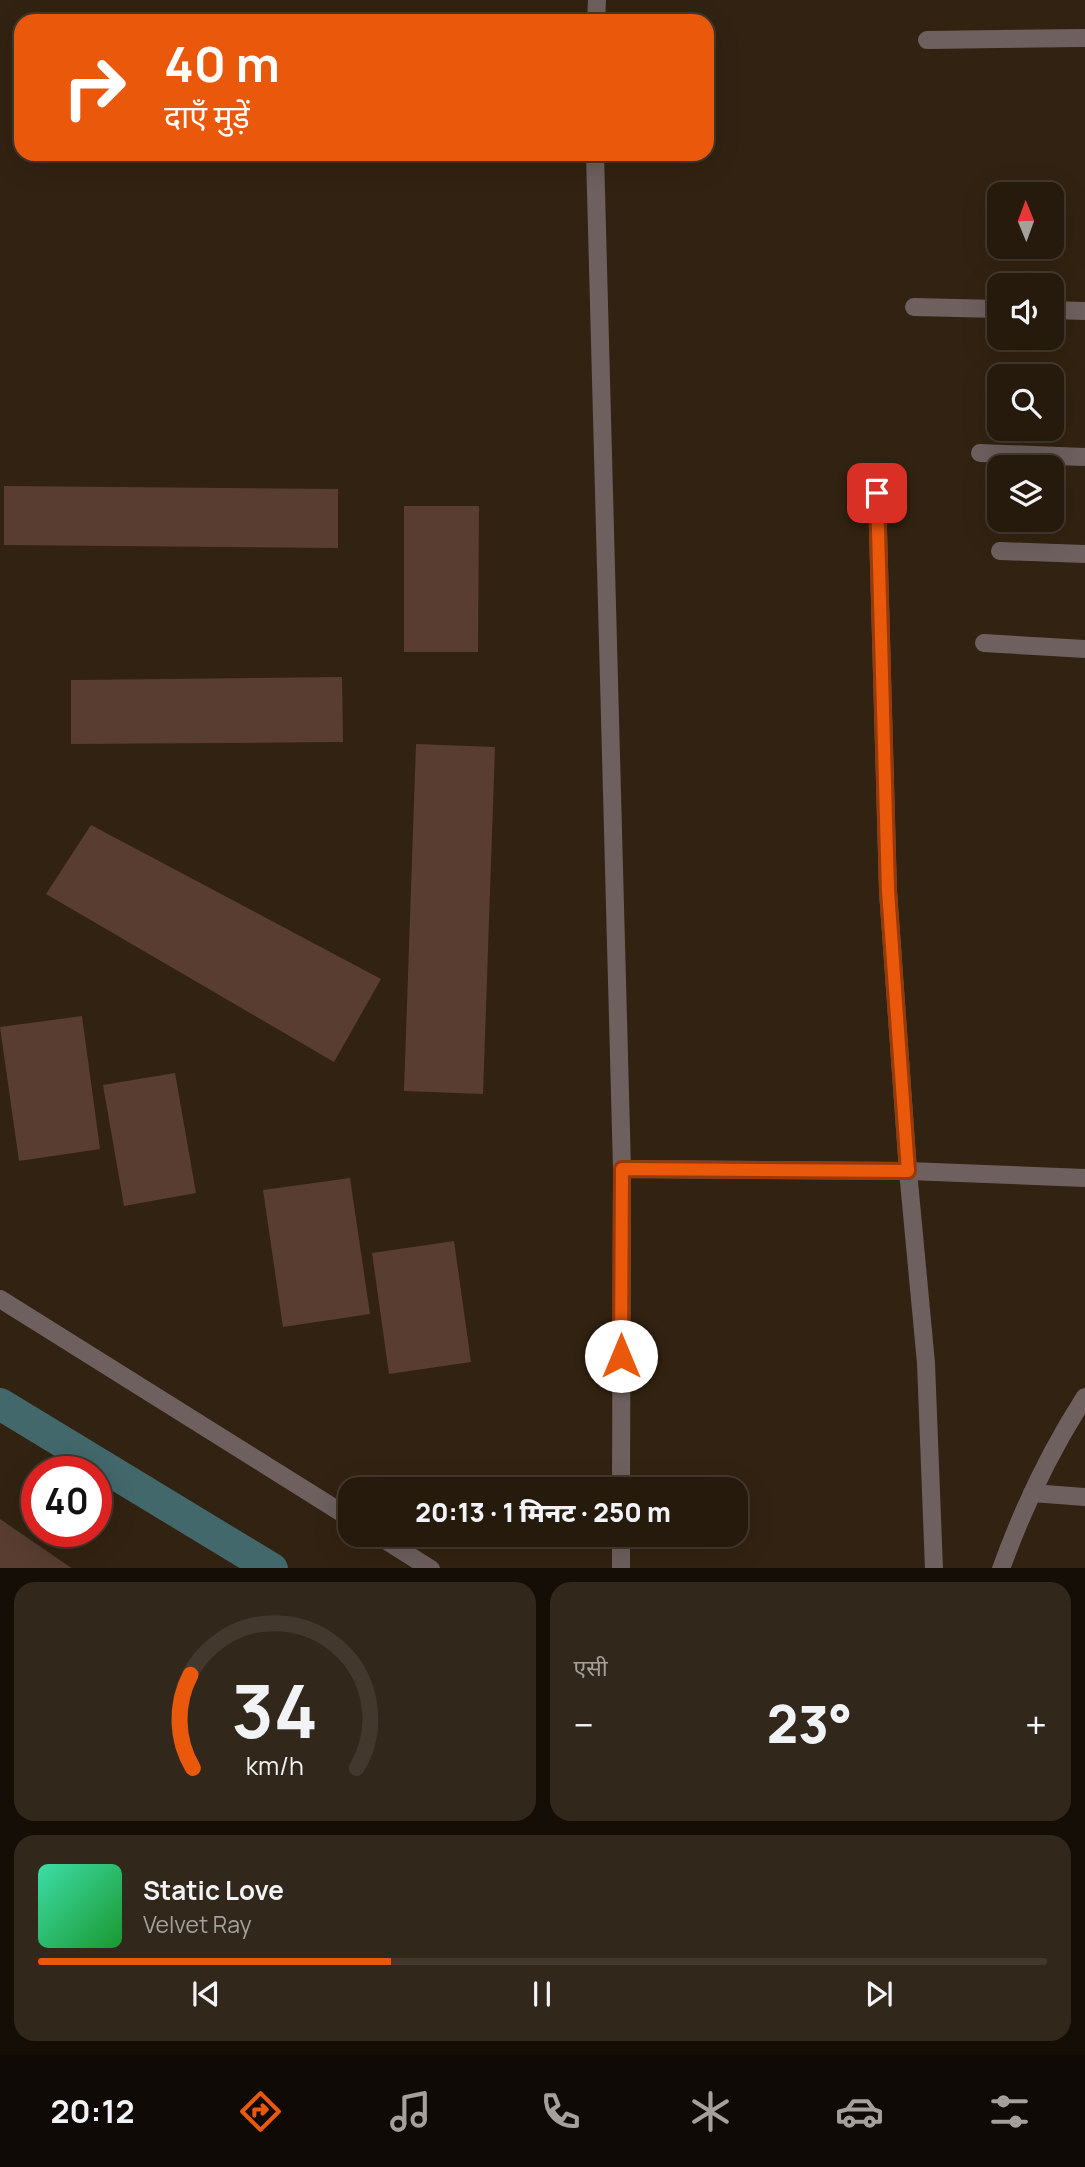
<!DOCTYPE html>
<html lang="hi">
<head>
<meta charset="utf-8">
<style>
  :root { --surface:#261a0d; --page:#32271b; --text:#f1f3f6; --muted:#a4a19d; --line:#42382e; --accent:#ea580c }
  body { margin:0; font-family:Manrope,"Noto Sans Devanagari",sans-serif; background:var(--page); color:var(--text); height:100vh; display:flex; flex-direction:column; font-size:26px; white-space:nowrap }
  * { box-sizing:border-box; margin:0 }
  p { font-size:23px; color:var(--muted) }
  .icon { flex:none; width:38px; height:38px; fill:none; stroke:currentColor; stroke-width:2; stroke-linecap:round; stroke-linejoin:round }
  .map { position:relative; height:1568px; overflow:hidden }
  .details { display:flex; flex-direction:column; gap:14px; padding:14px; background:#150e07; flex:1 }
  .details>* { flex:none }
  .hud { position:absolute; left:14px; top:14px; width:700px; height:147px; border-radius:21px; box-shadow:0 7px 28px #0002,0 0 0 2px var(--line); background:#ea580c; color:#fff; overflow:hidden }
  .needle { width:46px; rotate:359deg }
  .fabs { position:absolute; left:987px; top:182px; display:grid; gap:14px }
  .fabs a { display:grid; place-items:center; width:77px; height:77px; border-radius:14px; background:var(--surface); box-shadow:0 7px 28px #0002,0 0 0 2px var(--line); font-size:35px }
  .speed { position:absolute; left:21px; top:1456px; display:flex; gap:14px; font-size:35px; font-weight:700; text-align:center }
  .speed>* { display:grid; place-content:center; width:91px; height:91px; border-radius:50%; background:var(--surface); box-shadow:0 7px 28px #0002,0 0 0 2px var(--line); line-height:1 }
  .speed .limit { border:10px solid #d22; background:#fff; color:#111 }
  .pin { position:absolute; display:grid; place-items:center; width:60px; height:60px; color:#fff; margin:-30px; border-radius:14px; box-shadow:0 4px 10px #0006 }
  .me { position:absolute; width:77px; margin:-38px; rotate:0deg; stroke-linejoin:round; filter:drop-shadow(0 0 5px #0008) }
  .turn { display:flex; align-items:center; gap:24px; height:147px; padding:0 35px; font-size:32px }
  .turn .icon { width:91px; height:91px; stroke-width:2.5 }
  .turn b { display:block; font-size:49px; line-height:60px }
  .big { font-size:52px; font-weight:800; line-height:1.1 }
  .details .widget { flex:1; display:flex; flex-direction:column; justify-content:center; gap:10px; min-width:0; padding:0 24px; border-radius:21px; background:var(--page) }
  .details .dial { align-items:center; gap:0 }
  .dial svg { height:182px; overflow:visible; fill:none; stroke:var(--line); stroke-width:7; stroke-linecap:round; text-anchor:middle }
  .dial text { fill:var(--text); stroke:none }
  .song { display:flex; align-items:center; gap:21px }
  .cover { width:84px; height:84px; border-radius:10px; background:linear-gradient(135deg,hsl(160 70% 55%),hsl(130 70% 35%)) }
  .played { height:7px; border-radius:4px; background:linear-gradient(90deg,var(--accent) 35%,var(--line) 35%) }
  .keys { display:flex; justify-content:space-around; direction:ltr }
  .heat { display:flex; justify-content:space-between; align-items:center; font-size:38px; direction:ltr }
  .details .tiles { flex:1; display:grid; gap:14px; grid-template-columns:1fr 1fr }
  .widget:last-child { grid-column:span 2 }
  .trip { position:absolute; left:338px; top:1477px; width:410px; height:70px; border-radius:21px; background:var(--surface); box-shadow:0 7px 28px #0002,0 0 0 2px var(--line); font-weight:800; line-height:70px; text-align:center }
  .dock { display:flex; height:112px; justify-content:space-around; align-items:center; background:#0f0a05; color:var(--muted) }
  .dock .icon { width:49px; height:49px }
  .dock .active { color:var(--accent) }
  .dock b { font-size:32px; color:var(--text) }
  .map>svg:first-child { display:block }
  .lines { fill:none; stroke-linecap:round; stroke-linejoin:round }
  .canal { stroke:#42686b; stroke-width:32 }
  .building { fill:#583d30 }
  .minor { stroke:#6d605f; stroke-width:18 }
  .tertiary { stroke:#6d605f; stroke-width:18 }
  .route-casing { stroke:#983908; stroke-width:18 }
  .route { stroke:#ea580c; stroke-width:12 }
</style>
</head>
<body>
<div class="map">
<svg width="1085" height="1569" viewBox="0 0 1085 1569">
  <rect width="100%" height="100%" fill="#322211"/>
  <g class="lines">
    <!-- canal -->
    <path class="canal" d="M0 1404 272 1569"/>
  </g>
  <!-- building -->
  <g class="building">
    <path d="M4 486 338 489V548L4 545Z"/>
    <path d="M404 506H479L478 652H404Z"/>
    <path d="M342 677 343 742 71 744V680Z"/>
    <path d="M416 744 495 747 483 1094 404 1091Z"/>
    <path d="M91 825 381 979 334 1062 46 894Z"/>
    <path d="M82 1016 100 1149 19 1161 0 1027Z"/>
    <path d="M175 1073 196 1193 124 1206 103 1085Z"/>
    <path d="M350 1178 370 1314 283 1327 263 1190Z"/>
    <path d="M454 1241 471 1362 389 1374 372 1253Z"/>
    <path d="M0 1519 73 1569H0Z"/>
  </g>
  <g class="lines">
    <!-- minor -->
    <g class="minor">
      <path d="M927 40 1085 38"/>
      <path d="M914 307 999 309"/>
      <path d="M1052 310 1085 311"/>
      <path d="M980 453 1085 457"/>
      <path d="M877 493 888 891 908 1171 926 1363 934 1569"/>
      <path d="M1000 551 1085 554"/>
      <path d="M984 643 1085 649"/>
      <path d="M622 1169 908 1171 1085 1178"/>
      <path d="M0 1299 350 1518"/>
      <path d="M1032 1493 1085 1497"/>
      <path d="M377 1535 431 1569"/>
      <path d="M1001 1569C1023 1508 1050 1451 1085 1397"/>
    </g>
    <!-- tertiary -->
    <g class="tertiary">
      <path d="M596 21 597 0"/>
      <path d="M595 154 622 1169 621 1489"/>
      <path d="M621 1569V1535"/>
    </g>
  </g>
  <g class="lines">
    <!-- route casing -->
    <g class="route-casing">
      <path id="route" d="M621 1356 622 1169 908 1171 888 891 877 493"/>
    </g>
    <!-- route -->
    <use href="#route" class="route"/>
  </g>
</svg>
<div class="fabs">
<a><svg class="needle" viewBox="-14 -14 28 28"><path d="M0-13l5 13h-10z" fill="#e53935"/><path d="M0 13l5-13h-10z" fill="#a4a19d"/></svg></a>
<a><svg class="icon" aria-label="sound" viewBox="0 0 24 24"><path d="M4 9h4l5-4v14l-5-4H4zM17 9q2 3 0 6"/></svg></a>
<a><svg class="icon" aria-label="search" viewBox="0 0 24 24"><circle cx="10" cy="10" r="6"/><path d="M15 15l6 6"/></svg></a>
<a><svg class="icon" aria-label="layers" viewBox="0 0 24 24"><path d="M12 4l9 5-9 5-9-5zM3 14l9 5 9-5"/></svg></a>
</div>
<div class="speed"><div class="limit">40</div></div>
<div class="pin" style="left:877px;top:493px;background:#d93025"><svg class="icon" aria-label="arrive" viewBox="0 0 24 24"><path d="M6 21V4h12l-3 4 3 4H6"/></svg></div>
<svg class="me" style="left:621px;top:1356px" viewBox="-20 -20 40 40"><circle r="19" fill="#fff"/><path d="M0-13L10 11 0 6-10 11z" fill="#ea580c"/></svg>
<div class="trip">20:13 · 1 मिनट · 250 m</div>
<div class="hud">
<div class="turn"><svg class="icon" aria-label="right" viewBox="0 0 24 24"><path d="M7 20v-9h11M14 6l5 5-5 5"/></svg><div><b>40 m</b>दाएँ मुड़ें</div></div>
</div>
</div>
<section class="details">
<div class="tiles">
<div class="widget dial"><svg viewBox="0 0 100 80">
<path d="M14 69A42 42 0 1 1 86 69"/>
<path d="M14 69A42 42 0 0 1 13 28" stroke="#ea580c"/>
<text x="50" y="56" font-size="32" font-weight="700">34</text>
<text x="50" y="72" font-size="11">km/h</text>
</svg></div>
<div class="widget"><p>एसी</p>
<div class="heat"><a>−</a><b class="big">23°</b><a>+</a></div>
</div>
<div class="widget">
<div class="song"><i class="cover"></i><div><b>Static Love</b><p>Velvet Ray</p></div></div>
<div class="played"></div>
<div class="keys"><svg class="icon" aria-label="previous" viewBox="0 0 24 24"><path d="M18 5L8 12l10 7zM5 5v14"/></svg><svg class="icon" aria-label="pause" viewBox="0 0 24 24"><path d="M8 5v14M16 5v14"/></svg><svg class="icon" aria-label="next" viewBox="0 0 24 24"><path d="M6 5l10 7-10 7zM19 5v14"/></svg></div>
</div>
</div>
</section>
<nav class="dock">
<b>20:12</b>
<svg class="icon active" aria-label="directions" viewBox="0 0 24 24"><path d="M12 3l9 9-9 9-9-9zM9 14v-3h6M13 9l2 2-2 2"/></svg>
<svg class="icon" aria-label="music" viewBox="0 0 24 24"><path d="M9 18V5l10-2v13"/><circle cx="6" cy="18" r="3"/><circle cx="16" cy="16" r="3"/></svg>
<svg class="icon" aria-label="phone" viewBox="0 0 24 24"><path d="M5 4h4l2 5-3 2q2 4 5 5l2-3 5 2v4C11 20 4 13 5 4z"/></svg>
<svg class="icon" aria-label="climate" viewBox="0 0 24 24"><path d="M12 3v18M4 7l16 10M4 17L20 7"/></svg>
<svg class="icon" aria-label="car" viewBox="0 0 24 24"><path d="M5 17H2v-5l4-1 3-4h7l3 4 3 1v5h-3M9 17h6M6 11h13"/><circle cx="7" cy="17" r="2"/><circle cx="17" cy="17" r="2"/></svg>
<svg class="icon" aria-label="filters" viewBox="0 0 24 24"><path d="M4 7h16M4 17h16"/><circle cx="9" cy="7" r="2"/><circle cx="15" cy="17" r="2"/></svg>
</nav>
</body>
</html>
